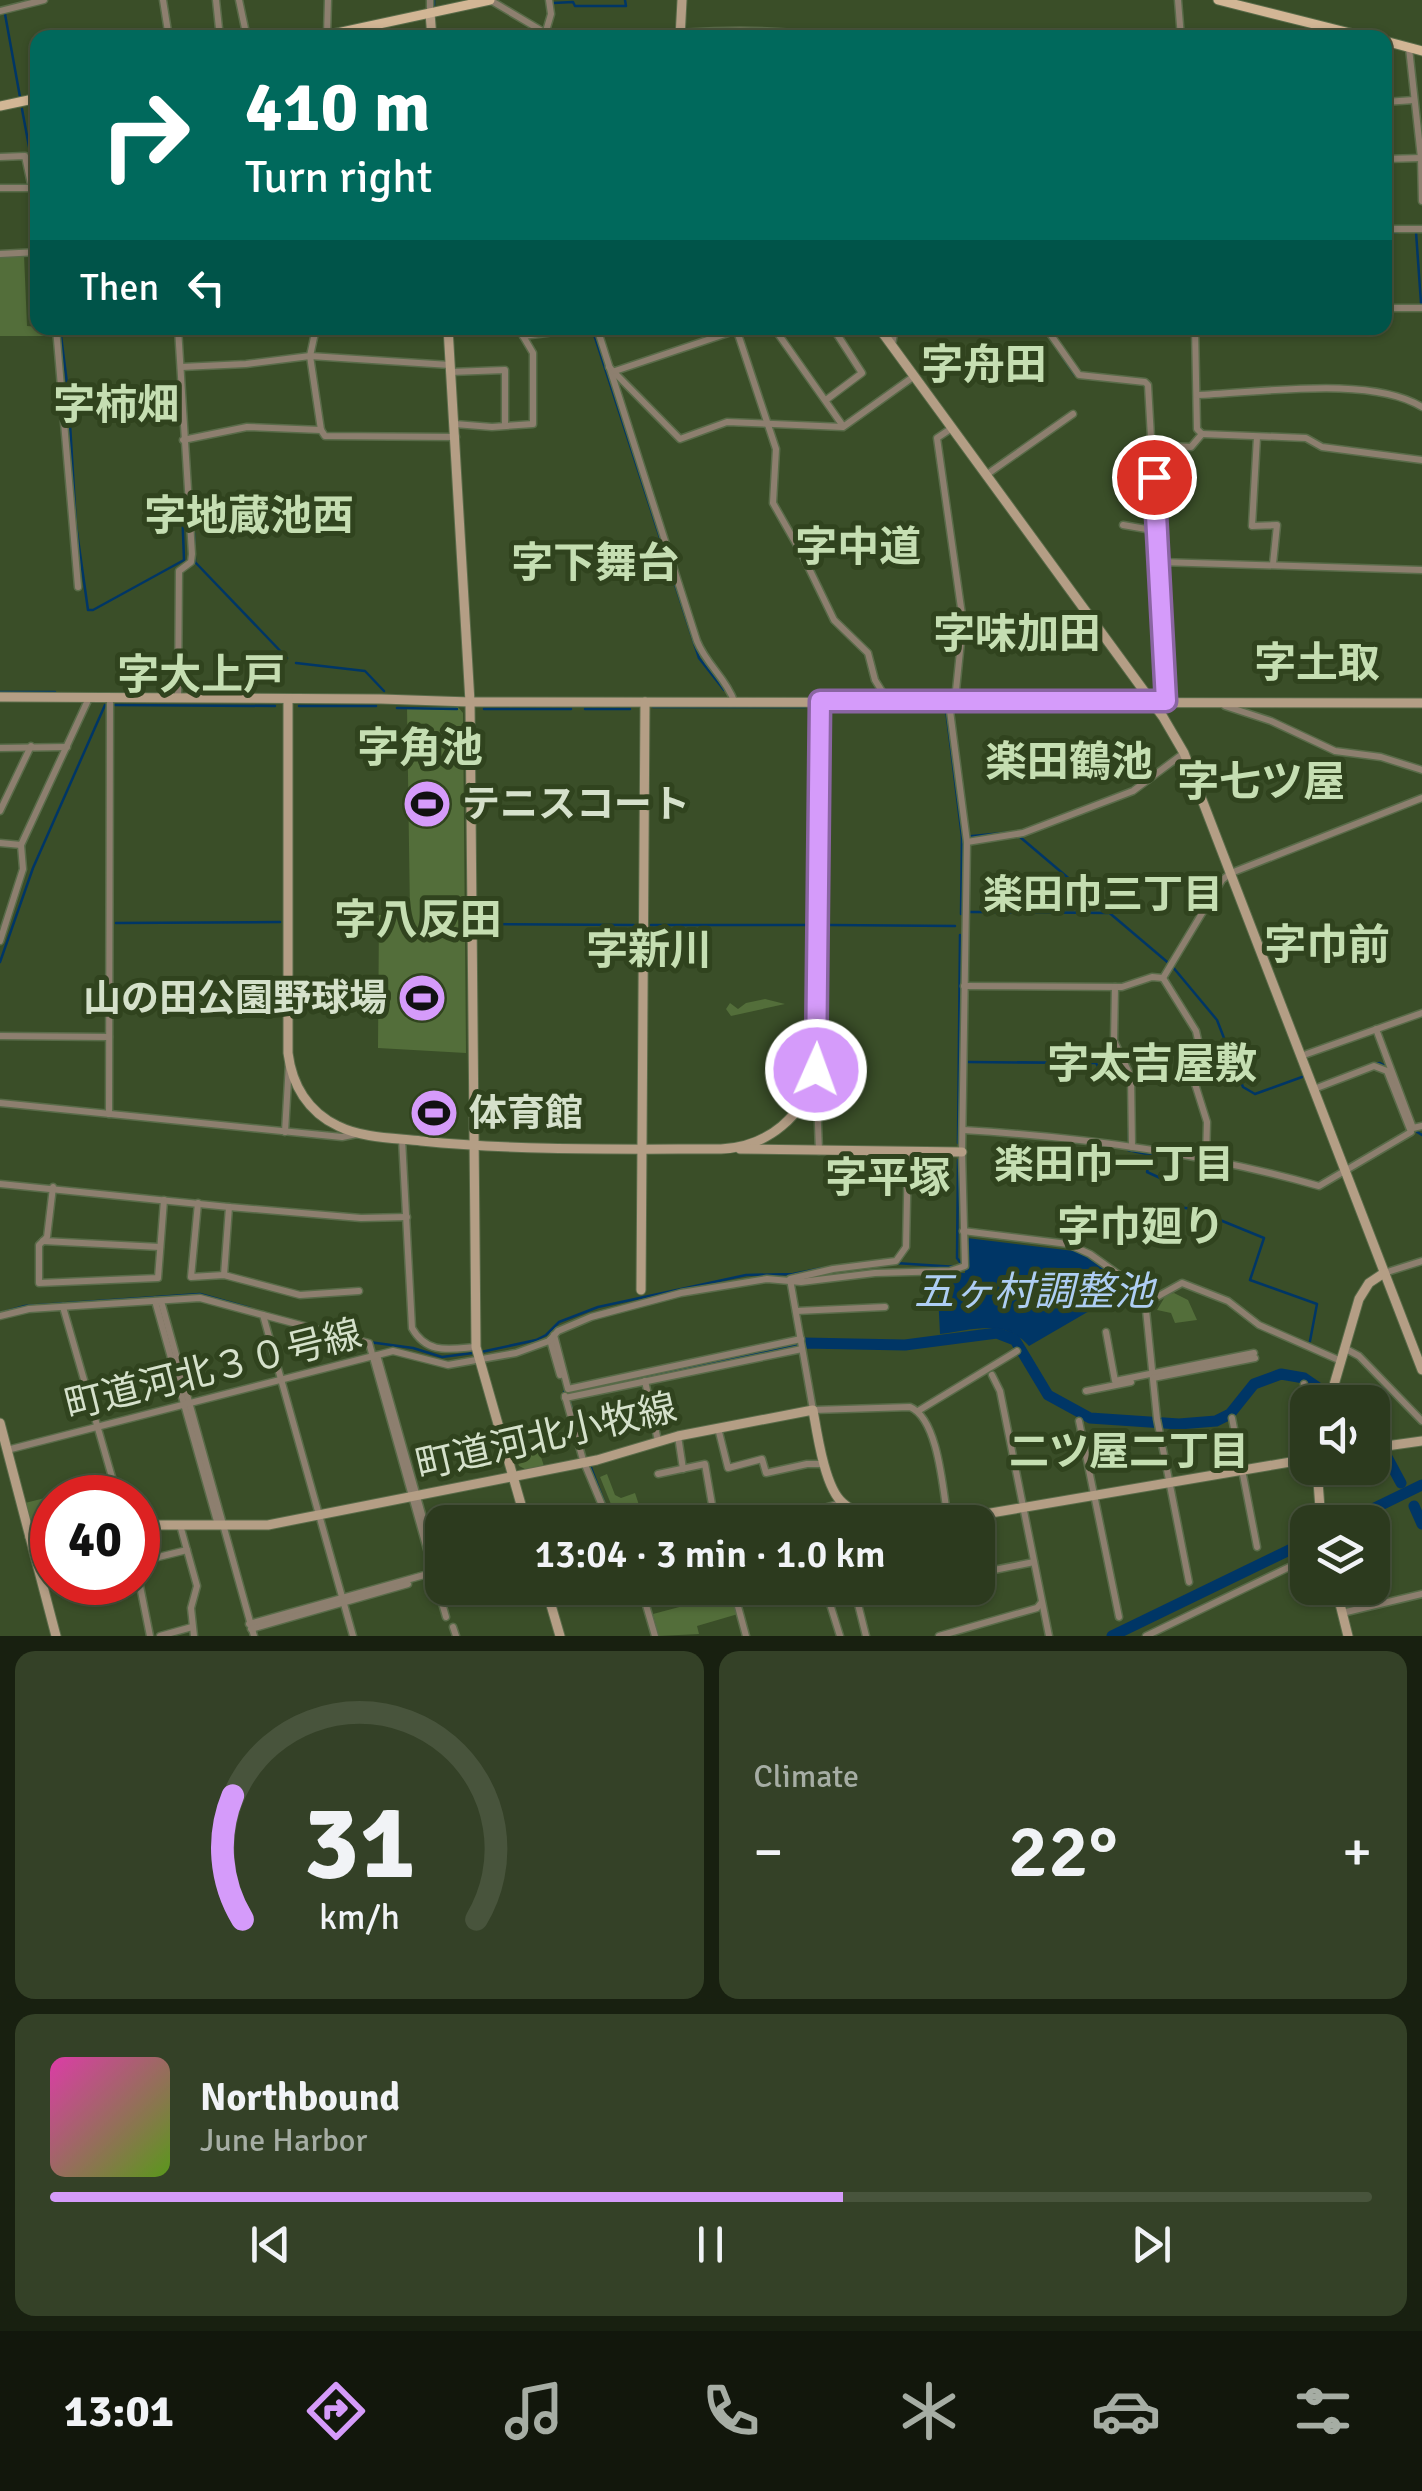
<!DOCTYPE html>
<html lang="en">
<head>
<meta charset="utf-8">
<style>
  :root { --surface:#2c3a1e; --page:#344127; --text:#f1f3f6; --muted:#a6ada4; --line:#48543c; --accent:#d59bfa }
  body { margin:0; font-family:Signika,"Noto Sans JP",sans-serif; background:var(--page); color:var(--text); height:100vh; display:flex; flex-direction:column; font-size:38px; white-space:nowrap }
  * { box-sizing:border-box; margin:0 }
  p { font-size:32px; color:var(--muted) }
  .icon { flex:none; width:55px; height:55px; fill:none; stroke:currentColor; stroke-width:2; stroke-linecap:round; stroke-linejoin:round }
  .map { position:relative; height:1636px; overflow:hidden }
  .details { display:flex; flex-direction:column; gap:15px; padding:15px; background:#182010; flex:1 }
  .details>* { flex:none }
  .guide { position:absolute; left:30px; top:30px; width:1362px; height:305px; border-radius:20px; box-shadow:0 2px 8px #0004,0 0 0 2px var(--line); background:#00695c; color:#fff; overflow:hidden }
  .controls { position:absolute; left:1290px; top:1385px; display:grid; gap:20px }
  .controls a { display:grid; place-items:center; width:100px; height:100px; border-radius:20px; background:var(--surface); box-shadow:0 2px 8px #0004,0 0 0 2px var(--line); font-size:50px }
  .speed { position:absolute; left:30px; top:1475px; display:flex; gap:20px; font-size:50px; font-weight:700; text-align:center }
  .speed>* { display:grid; place-content:center; width:130px; height:130px; border-radius:50%; background:var(--surface); box-shadow:0 2px 8px #0004,0 0 0 2px var(--line); line-height:1 }
  .speed .limit { border:15px solid #d22; background:#fff; color:#111 }
  .pin { position:absolute; display:grid; place-items:center; width:85px; height:85px; color:#fff; margin:-42px; border:5px solid #fff; border-radius:50%; box-shadow:0 2px 10px #0007 }
  .me { position:absolute; width:110px; margin:-55px; rotate:2deg; stroke-linejoin:round; filter:drop-shadow(0 0 8px #0008) }
  .turn { display:flex; align-items:center; gap:35px; height:210px; padding:0 50px; font-size:45px }
  .turn .icon { width:130px; height:130px; stroke-width:2.5 }
  .turn b { display:block; font-size:70px; line-height:85px }
  .then { display:flex; align-items:center; height:95px; padding:0 50px; background:#0003; gap:20px; font-size:38px }
  .big { font-size:75px; font-weight:600; line-height:1.1 }
  .details .widget { flex:1; display:flex; flex-direction:column; justify-content:center; gap:15px; min-width:0; padding:0 35px; border-radius:20px; background:var(--page) }
  .details .dial { align-items:center; gap:0 }
  .dial svg { height:260px; overflow:visible; fill:none; stroke:var(--line); stroke-width:7; stroke-linecap:round; text-anchor:middle }
  .dial text { fill:var(--text); stroke:none }
  .song { display:flex; align-items:center; gap:30px }
  .cover { width:120px; height:120px; border-radius:15px; background:linear-gradient(135deg,hsl(320 70% 55%),hsl(90 70% 35%)) }
  .played { height:10px; border-radius:5px; background:linear-gradient(90deg,var(--accent) 60%,var(--line) 60%) }
  .keys { display:flex; justify-content:space-around; direction:ltr }
  .heat { display:flex; justify-content:space-between; align-items:center; font-size:55px; direction:ltr }
  .details .tiles { flex:1; display:grid; gap:15px; grid-template-columns:1fr 1fr }
  .widget:last-child { grid-column:span 2 }
  .trip { position:absolute; left:425px; top:1505px; width:570px; height:100px; border-radius:20px; background:var(--surface); box-shadow:0 2px 8px #0004,0 0 0 2px var(--line); font-weight:600; line-height:100px; text-align:center }
  .tab-bar { display:flex; height:160px; justify-content:space-around; align-items:center; background:#12170c; color:var(--muted) }
  .tab-bar .icon { width:70px; height:70px }
  .tab-bar .on { color:var(--accent) }
  .tab-bar b { font-size:45px; color:var(--text) }
  .map>svg:first-child { display:block }
  .green { fill:#536e3a }
  .water { fill:#003666 }
  .lines { fill:none; stroke-linecap:round; stroke-linejoin:round }
  .stream { stroke:#003666; stroke-width:2.5 }
  .river { stroke:#003666; stroke-width:11 }
  .street-casing { stroke:#596b49; stroke-width:9 }
  .secondary-casing { stroke:#596b49; stroke-width:11 }
  .primary-casing { stroke:#596b49; stroke-width:11 }
  .street { stroke:#8d7f6f; stroke-width:6 }
  .secondary { stroke:#b49e85; stroke-width:9 }
  .primary { stroke:#d2b695; stroke-width:9 }
  .route-casing { stroke:#8a65a2; stroke-width:25 }
  .route { stroke:#d59bfa; stroke-width:18 }
  .labels { text-anchor:middle; stroke-width:10; stroke-linejoin:round; paint-order:stroke }
  .poi-label { font-size:38px; font-weight:bold; fill:#d5e1cb; stroke:#30431e; text-anchor:start }
  .street-label { font-size:38px; fill:#d5e1cb; stroke:#30431e }
  .neighbourhood-label { font-size:40px; font-weight:bold; fill:#c5deb2; stroke:#30431e }
  .water-label { font-size:40px; font-style:italic; fill:#aecef3; stroke:#30431e }
  .quarter-label { font-size:42px; font-weight:bold; fill:#c5deb2; stroke:#30431e }
</style>
</head>
<body>
<div class="map">
<svg width="1422" height="1636" viewBox="0 0 1422 1636">
  <rect width="100%" height="100%" fill="#3a4e28"/>
  <!-- green -->
  <g class="green">
    <path d="M24 255 27 326 54 328 55 336H0V256Z"/>
    <path d="M407 707H458L463 713 466 1053 378 1048 379 915 410 914Z"/>
    <path d="M765 999 785 1004 731 1016 726 1009 730 1003 738 1009 746 1003Z"/>
    <path d="M420 1098H448V1129L421 1127Z"/>
    <path d="M1174 1293 1188 1300 1197 1320 1175 1323 1171 1313 1157 1310 1166 1295Z"/>
    <path d="M537 1445 544 1466 525 1469 519 1466 514 1450Z"/>
    <path d="M607 1474 615 1495 621 1498 635 1493 639 1505 615 1514 600 1477Z"/>
    <path d="M57 1495 52 1498V1531C31 1531 31 1523 25 1503Z"/>
    <path d="M732 1593 738 1614 697 1626 699 1634 659 1636 653 1614Z"/>
  </g>
  <!-- water -->
  <path class="water" d="M967 1238 1082 1252 1119 1278 1122 1292 1029 1346C1004 1318 974 1330 940 1334L937 1274 965 1273Z"/>
  <g class="lines">
    <!-- stream -->
    <g class="stream">
      <path d="M434 0V5"/>
      <path d="M553 3 573 2 575 6H626L625 0"/>
      <path d="M5 14 20 97"/>
      <path d="M22 109 38 195"/>
      <path d="M1416 232 1421 303"/>
      <path d="M1385 233 1398 232"/>
      <path d="M60 328 69 399"/>
      <path d="M592 328 699 658 724 690"/>
      <path d="M1060 353 1075 375"/>
      <path d="M69 407 76 525 88 610H93L184 560 182 506 185 502"/>
      <path d="M194 533 195 562 287 658"/>
      <path d="M296 663 365 671 384 691"/>
      <path d="M0 692H55"/>
      <path d="M115 705 275 706"/>
      <path d="M299 706H376"/>
      <path d="M653 707H805"/>
      <path d="M397 708 457 709"/>
      <path d="M828 708 946 709 962 837 961 914"/>
      <path d="M484 709H571"/>
      <path d="M585 709H630"/>
      <path d="M962 837 1014 832"/>
      <path d="M1020 837 1172 966 1217 1020 1243 1087 1255 1094 1302 1077"/>
      <path d="M970 912 1108 913"/>
      <path d="M116 923 280 922"/>
      <path d="M483 924 634 925"/>
      <path d="M651 925H808"/>
      <path d="M829 925 955 926"/>
      <path d="M0 962 33 868 105 705"/>
      <path d="M968 1062 1096 1063 1103 1076 1127 1081"/>
      <path d="M1372 1064 1380 1063 1388 1068"/>
      <path d="M1129 1128V1140"/>
      <path d="M1414 1130 1422 1135"/>
      <path d="M958 1143 960 935"/>
      <path d="M1128 1150 1151 1155 1147 1172 1169 1182"/>
      <path d="M958 1160 957 1258 962 1265"/>
      <path d="M1171 1206 1193 1209 1264 1238 1250 1280 1317 1304 1310 1341"/>
      <path d="M895 1263 957 1267"/>
      <path d="M0 1313 25 1306 200 1294 250 1308"/>
      <path d="M1009 1330 1015 1340"/>
      <path d="M369 1342 413 1348 442 1357 473 1353"/>
      <path d="M481 1352 536 1340 546 1335 559 1322 598 1307 746 1275 793 1274 823 1268"/>
      <path d="M569 1399 579 1433"/>
      <path d="M590 1465 604 1502"/>
    </g>
    <!-- river -->
    <g class="river">
      <path d="M568 1394 804 1343 905 1345 997 1333 1015 1340 1048 1395 1090 1418 1179 1424 1216 1421 1230 1414 1254 1384 1281 1374 1304 1378 1339 1402"/>
      <path d="M1372 1429 1401 1483"/>
      <path d="M1414 1506 1422 1524"/>
      <path d="M1346 1522 1422 1485"/>
      <path d="M1112 1636 1308 1541"/>
    </g>
    <!-- street casing -->
    <g class="street-casing">
      <g id="street">
        <path d="M163 0 169 38"/>
        <path d="M216 0 220 38"/>
        <path d="M239 0 247 38"/>
        <path d="M430 0V13"/>
        <path d="M490 0 554 38"/>
        <path d="M1178 0 1181 38"/>
        <path d="M0 11 44 0"/>
        <path d="M327 35 328 0"/>
        <path d="M544 38 551 14 549 0"/>
        <path d="M633 38C702 29 773 28 842 38"/>
        <path d="M1409 48 1421 158 1422 201"/>
        <path d="M1385 102 1414 100"/>
        <path d="M0 157 25 156 38 217"/>
        <path d="M1385 159 1421 158"/>
        <path d="M0 188H32"/>
        <path d="M1385 229H1422"/>
        <path d="M0 254 38 252"/>
        <path d="M1385 308H1422"/>
        <path d="M56 328 78 587"/>
        <path d="M316 328 310 356 321 430"/>
        <path d="M597 328 697 641C706 664 726 678 734 701"/>
        <path d="M736 328 776 449 773 503 802 554 834 620 868 653 875 680 888 701"/>
        <path d="M774 328 843 426"/>
        <path d="M1046 328 1079 375 1145 382 1148 385 1166 701"/>
        <path d="M1195 328 1197 429 1202 434"/>
        <path d="M523 336 585 328"/>
        <path d="M892 345 895 328"/>
        <path d="M181 367 246 364 310 356 450 365"/>
        <path d="M609 367 680 439 727 422 843 427 913 377"/>
        <path d="M615 371 737 330"/>
        <path d="M450 372 505 370V425"/>
        <path d="M1197 395C1257 393 1371 375 1422 407"/>
        <path d="M826 400 862 373 833 328"/>
        <path d="M455 424 492 427 533 424V353L523 336V328"/>
        <path d="M952 428 937 438 963 622 955 700"/>
        <path d="M1202 434 1306 438 1322 447 1422 460"/>
        <path d="M1257 437 1252 526 1277 525 1273 564"/>
        <path d="M183 440 247 427 321 430 325 436 456 437"/>
        <path d="M1151 445 1191 447 1202 434"/>
        <path d="M986 475 1073 414"/>
        <path d="M1123 525 1158 531"/>
        <path d="M1160 562 1422 570"/>
        <path d="M178 698 179 571 191 562 192 554 178 328"/>
        <path d="M1225 706 1271 721 1335 751 1381 757 1422 770"/>
        <path d="M0 748 67 747"/>
        <path d="M0 811 31 746"/>
        <path d="M967 842 1023 833 1133 791 1184 753"/>
        <path d="M0 843 21 845"/>
        <path d="M0 941 23 869 21 845 89 698"/>
        <path d="M1163 978 1222 880 1231 873 1422 798"/>
        <path d="M1163 978 1196 1031 1198 1040 1190 1068 1207 1122 1206 1158"/>
        <path d="M964 986 1122 987 1152 977 1163 978"/>
        <path d="M1115 987 1114 1041 1131 1077 1132 1147"/>
        <path d="M1376 1029 1413 1128 1422 1126"/>
        <path d="M0 1036 109 1037"/>
        <path d="M1301 1056 1422 1013"/>
        <path d="M816 1072 819 1151"/>
        <path d="M0 1103 342 1137 357 1134"/>
        <path d="M109 1114 110 699"/>
        <path d="M963 1130C1083 1137 1203 1153 1319 1186L1411 1132 1387 1071 1374 1066 1314 1089"/>
        <path d="M285 1132 289 1063"/>
        <path d="M402 1139 412 1328C427 1355 450 1349 476 1347"/>
        <path d="M908 1151 906 1247 896 1261 833 1269 790 1279 813 1410 910 1407C939 1419 943 1492 948 1521"/>
        <path d="M0 1184 229 1207 361 1218 407 1217"/>
        <path d="M53 1187 47 1237 39 1245V1283L158 1278 164 1200"/>
        <path d="M198 1203 191 1277 224 1275 300 1295 359 1291"/>
        <path d="M963 1231 1068 1244 1090 1254 1125 1279 1148 1285 1145 1300 1157 1419 1189 1582"/>
        <path d="M43 1241 160 1247"/>
        <path d="M1384 1273 1422 1261"/>
        <path d="M224 1275 229 1207"/>
        <path d="M1145 1300 1155 1298 1182 1283 1228 1301 1259 1325 1341 1361"/>
        <path d="M155 1301 218 1525"/>
        <path d="M161 1301 254 1636"/>
        <path d="M63 1307 118 1498"/>
        <path d="M796 1311 885 1307"/>
        <path d="M263 1315 369 1343 446 1617"/>
        <path d="M0 1316 29 1309 200 1298 263 1315 353 1636"/>
        <path d="M1106 1332 1115 1381 1254 1353"/>
        <path d="M554 1335 568 1389 801 1339"/>
        <path d="M550 1340 560 1375"/>
        <path d="M1346 1349 1359 1356 1422 1421"/>
        <path d="M377 1355 438 1571"/>
        <path d="M992 1375 1000 1391 1049 1636"/>
        <path d="M1153 1378 1255 1358"/>
        <path d="M645 1381 658 1441"/>
        <path d="M1304 1384 1308 1403"/>
        <path d="M1086 1391 1131 1382"/>
        <path d="M565 1396 583 1460 609 1522"/>
        <path d="M565 1398 802 1349"/>
        <path d="M918 1411 1017 1351"/>
        <path d="M1232 1418 1257 1547"/>
        <path d="M1079 1421 1119 1617"/>
        <path d="M718 1428 728 1468 762 1459 766 1473 807 1464H824"/>
        <path d="M678 1436 683 1469"/>
        <path d="M7 1450 393 1351 448 1365 516 1353 549 1341 558 1331 591 1317 681 1293 767 1279 801 1282 875 1273 950 1271 965 1266 962 1152 967 842 949 703"/>
        <path d="M658 1474 705 1464 715 1522"/>
        <path d="M838 1504 839 1522"/>
        <path d="M916 1512 918 1522"/>
        <path d="M778 1521 838 1504"/>
        <path d="M180 1525 197 1586 191 1608 194 1636"/>
        <path d="M978 1561H983L989 1571 1034 1562"/>
        <path d="M138 1562 187 1550"/>
        <path d="M138 1576 150 1636"/>
        <path d="M641 1588 655 1636"/>
        <path d="M733 1588 746 1636"/>
        <path d="M825 1588 840 1636"/>
        <path d="M854 1588 866 1636"/>
        <path d="M1370 1588 1374 1605"/>
        <path d="M1342 1613 1422 1594"/>
        <path d="M249 1624 442 1570"/>
        <path d="M453 1627 456 1636"/>
        <path d="M251 1629 408 1584"/>
        <path d="M160 1636 192 1627"/>
        <path d="M939 1636 1037 1608 1041 1603"/>
        <path d="M1146 1636 1308 1558"/>
      </g>
    </g>
    <!-- secondary casing -->
    <g class="secondary-casing">
      <g id="secondary">
        <path d="M430 13 432 38"/>
        <path d="M680 38 682 0"/>
        <path d="M448 328 470 702 476 1347 526 1522"/>
        <path d="M879 328 1163 717 1184 753 1422 1370"/>
        <path d="M0 697 381 699 470 702 1422 703"/>
        <path d="M288 699V1053C292 1085 308 1112 338 1126 362 1138 394 1138 421 1141 520 1151 621 1149 721 1149 768 1147 804 1116 816 1071L819 701"/>
        <path d="M740 1149 962 1152"/>
        <path d="M641 1290 645 702"/>
        <path d="M1329 1402 1359 1299 1369 1283 1384 1273"/>
        <path d="M0 1423 56 1636"/>
        <path d="M1372 1448 1422 1441"/>
        <path d="M1317 1468 1321 1522"/>
        <path d="M938 1522 1308 1459"/>
        <path d="M138 1525H268L597 1460 678 1436 813 1410C817 1433 825 1489 843 1503 857 1516 879 1517 896 1522"/>
        <path d="M30 1537 52 1536"/>
        <path d="M546 1588 560 1636"/>
        <path d="M1336 1588 1348 1636"/>
      </g>
    </g>
    <!-- primary casing -->
    <g class="primary-casing">
      <g id="primary">
        <path d="M1218 0 1370 38"/>
        <path d="M314 38 490 0"/>
        <path d="M1385 41 1422 51"/>
        <path d="M0 106 38 98"/>
      </g>
    </g>
    <!-- street -->
    <use href="#street" class="street"/>
    <!-- secondary -->
    <use href="#secondary" class="secondary"/>
    <!-- primary -->
    <use href="#primary" class="primary"/>
  </g>
  <g class="lines">
    <!-- route casing -->
    <g class="route-casing">
      <path id="route" d="M816 1070 820 701H1166L1154 477"/>
    </g>
    <!-- route -->
    <use href="#route" class="route"/>
  </g>
  <!-- icons -->
  <defs>
    <g id="stadium-disc" transform="scale(2.5)"><circle r="9.5" fill="#d59bfa" stroke="#30431e"/><path d="M0-5a6.5 5 0 1 0 0 10a6.5 5 0 1 0 0-10ZM-3.5-1.8h7v3.6h-7Z" fill="#111"/></g>
  </defs>
  <g fill-rule="evenodd">
    <use href="#stadium-disc" x="427" y="804"/>
    <use href="#stadium-disc" x="422" y="998"/>
    <use href="#stadium-disc" x="434" y="1113"/>
  </g>
  <g class="labels">
    <!-- poi labels -->
    <g class="poi-label">
      <text x="462" y="817">テニスコート</text>
      <text x="387" y="1011" text-anchor="end">山の田公園野球場</text>
      <text x="469" y="1126">体育館</text>
    </g>
    <!-- street labels -->
    <g class="street-label">
      <text transform="translate(213 1369) rotate(-14)" y="13">町道河北３０号線</text>
      <text transform="translate(546 1436) rotate(-13)" y="13">町道河北小牧線</text>
    </g>
    <!-- neighbourhood labels -->
    <g class="neighbourhood-label">
      <text x="1103" y="908">楽田巾三丁目</text>
      <text x="1114" y="1178">楽田巾一丁目</text>
      <text x="1129" y="1465">二ツ屋二丁目</text>
    </g>
    <!-- water labels -->
    <g class="water-label">
      <text x="1034" y="1305">五ヶ村調整池</text>
    </g>
    <!-- quarter labels -->
    <g class="quarter-label">
      <text x="984" y="379">字舟田</text>
      <text x="116" y="419">字柿畑</text>
      <text x="249" y="530">字地蔵池西</text>
      <text x="858" y="561">字中道</text>
      <text x="595" y="577">字下舞台</text>
      <text x="1017" y="648">字味加田</text>
      <text x="1317" y="677">字土取</text>
      <text x="201" y="689">字大上戸</text>
      <text x="420" y="762">字角池</text>
      <text x="1069" y="776">楽田鶴池</text>
      <text x="1261" y="796">字七ツ屋</text>
      <text x="418" y="934">字八反田</text>
      <text x="1327" y="959">字巾前</text>
      <text x="649" y="964">字新川</text>
      <text x="1152" y="1078">字太吉屋敷</text>
      <text x="888" y="1192">字平塚</text>
      <text x="1141" y="1241">字巾廻り</text>
    </g>
  </g>
</svg>
<div class="controls">
<a><svg class="icon" aria-label="sound" viewBox="0 0 24 24"><path d="M4 9h4l5-4v14l-5-4H4zM17 9q2 3 0 6"/></svg></a>
<a><svg class="icon" aria-label="layers" viewBox="0 0 24 24"><path d="M12 4l9 5-9 5-9-5zM3 14l9 5 9-5"/></svg></a>
</div>
<div class="speed"><div class="limit">40</div></div>
<div class="pin" style="left:1154px;top:477px;background:#d93025"><svg class="icon" aria-label="arrive" viewBox="0 0 24 24"><path d="M6 21V4h12l-3 4 3 4H6"/></svg></div>
<svg class="me" style="left:816px;top:1070px" viewBox="-20 -20 40 40"><circle r="17" fill="#d59bfa" stroke="#fff" stroke-width="3"/><path d="M0-11L8 9 0 5-8 9z" fill="#fff"/></svg>
<div class="trip">13:04 · 3 min · 1.0 km</div>
<div class="guide">
<div class="turn"><svg class="icon" aria-label="right" viewBox="0 0 24 24"><path d="M7 20v-9h11M14 6l5 5-5 5"/></svg><div><b>410 m</b>Turn right</div></div>
<div class="then">Then<svg class="icon" aria-label="left" viewBox="0 0 24 24"><path d="M17 20v-9H6M10 6l-5 5 5 5"/></svg></div>
</div>
</div>
<section class="details">
<div class="tiles">
<div class="widget dial"><svg viewBox="0 0 100 80">
<path d="M14 69A42 42 0 1 1 86 69"/>
<path d="M14 69A42 42 0 0 1 11 31" stroke="#d59bfa"/>
<text x="50" y="56" font-size="32" font-weight="700">31</text>
<text x="50" y="72" font-size="11">km/h</text>
</svg></div>
<div class="widget"><p>Climate</p>
<div class="heat"><a>−</a><b class="big">22°</b><a>+</a></div>
</div>
<div class="widget">
<div class="song"><i class="cover"></i><div><b>Northbound</b><p>June Harbor</p></div></div>
<div class="played"></div>
<div class="keys"><svg class="icon" aria-label="previous" viewBox="0 0 24 24"><path d="M18 5L8 12l10 7zM5 5v14"/></svg><svg class="icon" aria-label="pause" viewBox="0 0 24 24"><path d="M8 5v14M16 5v14"/></svg><svg class="icon" aria-label="next" viewBox="0 0 24 24"><path d="M6 5l10 7-10 7zM19 5v14"/></svg></div>
</div>
</div>
</section>
<nav class="tab-bar">
<b>13:01</b>
<svg class="icon on" aria-label="directions" viewBox="0 0 24 24"><path d="M12 3l9 9-9 9-9-9zM9 14v-3h6M13 9l2 2-2 2"/></svg>
<svg class="icon" aria-label="music" viewBox="0 0 24 24"><path d="M9 18V5l10-2v13"/><circle cx="6" cy="18" r="3"/><circle cx="16" cy="16" r="3"/></svg>
<svg class="icon" aria-label="phone" viewBox="0 0 24 24"><path d="M5 4h4l2 5-3 2q2 4 5 5l2-3 5 2v4C11 20 4 13 5 4z"/></svg>
<svg class="icon" aria-label="climate" viewBox="0 0 24 24"><path d="M12 3v18M4 7l16 10M4 17L20 7"/></svg>
<svg class="icon" aria-label="car" viewBox="0 0 24 24"><path d="M5 17H2v-5l4-1 3-4h7l3 4 3 1v5h-3M9 17h6M6 11h13"/><circle cx="7" cy="17" r="2"/><circle cx="17" cy="17" r="2"/></svg>
<svg class="icon" aria-label="filters" viewBox="0 0 24 24"><path d="M4 7h16M4 17h16"/><circle cx="9" cy="7" r="2"/><circle cx="15" cy="17" r="2"/></svg>
</nav>
</body>
</html>
